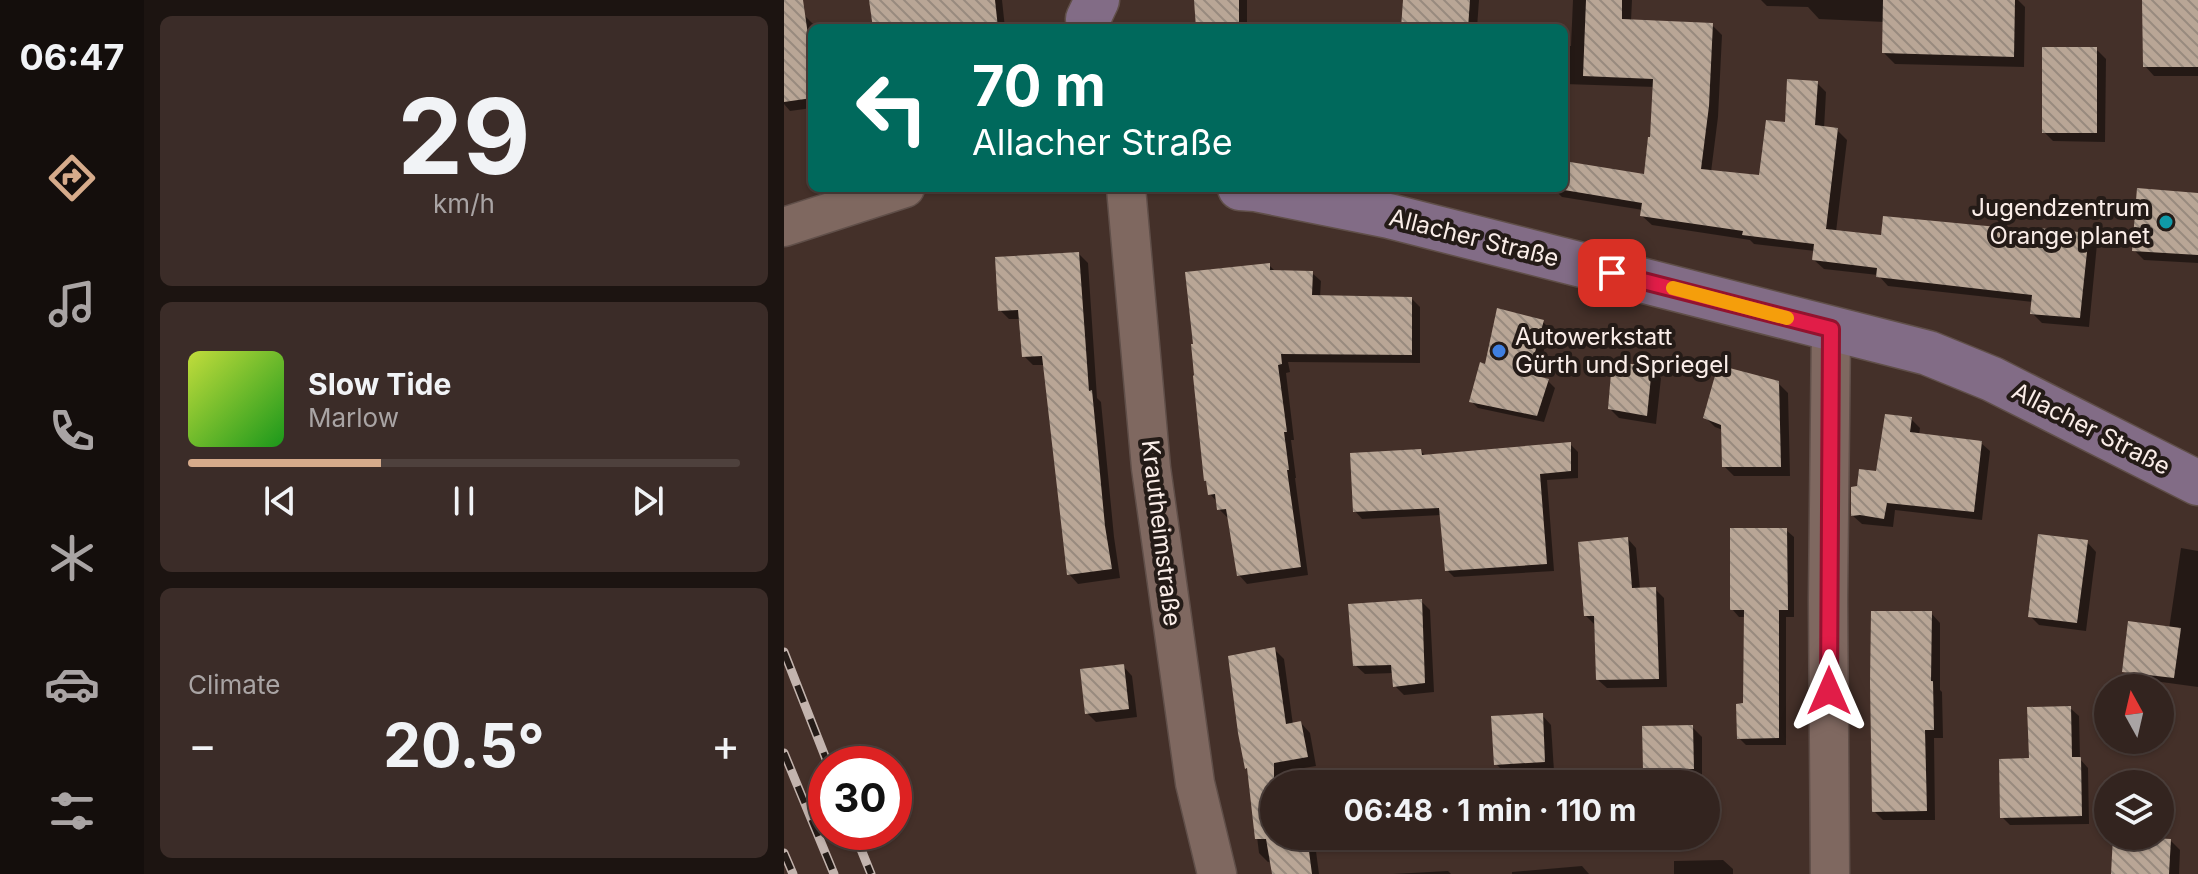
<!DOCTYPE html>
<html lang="en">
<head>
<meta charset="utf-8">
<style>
  :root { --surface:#33241f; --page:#3b2c28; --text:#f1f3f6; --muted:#a9a4a4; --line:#4e413d; --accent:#d6ab8b }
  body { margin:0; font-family:Inter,sans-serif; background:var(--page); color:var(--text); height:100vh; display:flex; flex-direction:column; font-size:30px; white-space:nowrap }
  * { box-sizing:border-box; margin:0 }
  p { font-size:26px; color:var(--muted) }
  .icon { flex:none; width:44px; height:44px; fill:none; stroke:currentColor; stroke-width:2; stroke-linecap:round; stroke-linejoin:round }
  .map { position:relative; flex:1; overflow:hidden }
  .side { display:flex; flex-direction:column; gap:16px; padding:16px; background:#1c1411; width:640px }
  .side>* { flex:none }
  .banner { position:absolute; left:24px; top:24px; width:760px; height:168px; border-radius:12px; box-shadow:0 2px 6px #0004,0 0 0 2px var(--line); background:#00695c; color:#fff; overflow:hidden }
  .needle { width:52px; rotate:352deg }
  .buttons { position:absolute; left:1310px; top:674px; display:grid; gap:16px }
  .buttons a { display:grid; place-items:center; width:80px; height:80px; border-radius:50%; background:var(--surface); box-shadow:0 2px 6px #0004,0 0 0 2px var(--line); font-size:40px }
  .speed { position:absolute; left:24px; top:746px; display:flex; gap:16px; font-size:40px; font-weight:700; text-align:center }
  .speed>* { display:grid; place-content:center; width:104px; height:104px; border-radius:50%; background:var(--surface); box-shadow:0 2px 6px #0004,0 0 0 2px var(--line); line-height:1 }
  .speed .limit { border:12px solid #d22; background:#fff; color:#111 }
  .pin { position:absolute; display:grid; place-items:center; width:68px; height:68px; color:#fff; margin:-34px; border-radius:16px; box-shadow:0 4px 12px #0006 }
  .me { position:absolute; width:88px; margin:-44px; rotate:0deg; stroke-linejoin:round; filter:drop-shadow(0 0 6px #0008) }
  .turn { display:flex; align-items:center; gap:28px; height:168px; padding:0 32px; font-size:36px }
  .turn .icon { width:104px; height:104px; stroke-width:2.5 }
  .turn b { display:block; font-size:56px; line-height:68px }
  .big { font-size:60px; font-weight:700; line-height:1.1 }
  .side .card { flex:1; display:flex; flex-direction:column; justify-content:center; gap:12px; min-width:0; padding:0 28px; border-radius:12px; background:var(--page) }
  .side .dial { align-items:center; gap:0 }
  .dial b { font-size:104px; line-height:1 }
  .song { display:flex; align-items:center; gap:24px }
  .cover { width:96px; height:96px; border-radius:12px; background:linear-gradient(135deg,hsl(70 70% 55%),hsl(120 70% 35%)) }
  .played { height:8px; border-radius:4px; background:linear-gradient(90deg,var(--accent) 35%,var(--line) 35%) }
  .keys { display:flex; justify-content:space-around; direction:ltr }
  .heat { display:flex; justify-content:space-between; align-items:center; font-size:44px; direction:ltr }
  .trip { position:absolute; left:476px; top:770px; width:460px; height:80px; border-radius:40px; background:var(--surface); box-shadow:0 2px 6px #0004,0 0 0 2px var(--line); font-weight:700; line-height:80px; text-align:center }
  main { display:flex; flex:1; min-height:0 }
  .menu { display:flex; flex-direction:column; width:144px; justify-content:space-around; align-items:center; background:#140e0c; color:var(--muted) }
  .menu .icon { width:56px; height:56px }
  .menu .current { color:var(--accent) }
  .menu b { font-size:36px; color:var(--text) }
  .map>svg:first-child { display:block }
  .shadow { fill:#0007 }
  .building { fill:url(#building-back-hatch) }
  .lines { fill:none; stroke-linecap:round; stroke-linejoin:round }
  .street-casing { stroke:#604f49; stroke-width:41 }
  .secondary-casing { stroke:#604f49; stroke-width:47 }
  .street { stroke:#7f6860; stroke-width:38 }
  .secondary { stroke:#826c86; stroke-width:44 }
  .rail-casing { stroke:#c3b4ae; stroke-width:9 }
  .rail { stroke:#241b17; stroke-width:6; stroke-dasharray:18; stroke-linecap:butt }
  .route-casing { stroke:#92132f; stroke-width:20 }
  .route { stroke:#e11d48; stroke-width:14 }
  .slow { stroke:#f59e0b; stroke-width:14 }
  .culture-dot { fill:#0f9aa8; stroke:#241b17; stroke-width:3 }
  .shop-dot { fill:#3f7fe0; stroke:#241b17; stroke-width:3 }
  .labels { text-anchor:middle; stroke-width:8; stroke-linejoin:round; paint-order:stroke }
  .poi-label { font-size:24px; fill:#faede8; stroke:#241b17; text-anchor:end }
  .street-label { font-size:24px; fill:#faede8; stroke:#241b17 }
</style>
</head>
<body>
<main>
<nav class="menu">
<b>06:47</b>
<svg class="icon current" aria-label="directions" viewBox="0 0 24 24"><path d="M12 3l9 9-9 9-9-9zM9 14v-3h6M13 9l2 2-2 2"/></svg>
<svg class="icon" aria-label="music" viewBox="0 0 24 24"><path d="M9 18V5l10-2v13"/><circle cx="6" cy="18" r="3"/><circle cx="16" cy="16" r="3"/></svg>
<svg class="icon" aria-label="phone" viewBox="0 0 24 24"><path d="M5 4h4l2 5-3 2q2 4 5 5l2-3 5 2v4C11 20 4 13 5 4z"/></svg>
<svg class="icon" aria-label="climate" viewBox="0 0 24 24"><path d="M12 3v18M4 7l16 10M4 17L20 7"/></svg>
<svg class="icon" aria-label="car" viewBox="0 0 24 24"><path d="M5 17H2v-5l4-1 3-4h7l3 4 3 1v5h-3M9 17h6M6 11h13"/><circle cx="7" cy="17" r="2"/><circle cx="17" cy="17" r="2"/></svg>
<svg class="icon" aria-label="filters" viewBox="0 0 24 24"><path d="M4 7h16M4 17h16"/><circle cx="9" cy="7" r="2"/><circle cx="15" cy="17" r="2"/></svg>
</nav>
<section class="side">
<div class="card dial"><b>29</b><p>km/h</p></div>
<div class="card">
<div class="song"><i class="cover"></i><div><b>Slow Tide</b><p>Marlow</p></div></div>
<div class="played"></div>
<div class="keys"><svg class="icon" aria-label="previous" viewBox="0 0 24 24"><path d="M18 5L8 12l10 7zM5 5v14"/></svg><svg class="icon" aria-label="pause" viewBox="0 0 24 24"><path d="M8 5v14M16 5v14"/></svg><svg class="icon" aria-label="next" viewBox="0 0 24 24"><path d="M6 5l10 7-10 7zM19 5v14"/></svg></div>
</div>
<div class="card"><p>Climate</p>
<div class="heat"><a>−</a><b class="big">20.5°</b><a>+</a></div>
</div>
</section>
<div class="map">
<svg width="1414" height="874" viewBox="0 0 1414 874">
  <defs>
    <pattern id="building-back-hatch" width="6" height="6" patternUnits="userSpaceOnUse" patternTransform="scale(2)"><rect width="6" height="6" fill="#b9a696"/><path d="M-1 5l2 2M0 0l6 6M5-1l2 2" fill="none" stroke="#988a7e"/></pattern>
  </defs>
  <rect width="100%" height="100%" fill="#443029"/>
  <!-- shadow -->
  <g class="shadow">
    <path d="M87 0H218L221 28H91Z"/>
    <path d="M422 0H463V28H414Z"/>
    <path d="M621 0H695L693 28H619Z"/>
    <path d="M789 0H848L847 21 928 25 938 35 934 117 927 172 977 177 1003 124 1033 83 1042 92 1040 129 1053 130 1063 140 1052 232 1099 237 1256 233 1304 235 1313 244 1305 327 1258 323 1248 313 1249 302 1104 286 1094 275 1040 269 1030 260 1031 251 970 244 966 240 868 225 858 216 859 210 778 197 769 188H780V163L862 176 871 87 780 84V46H787Z"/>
    <path d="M977 0H1234L1241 7 1240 67 1111 64 1100 53 1101 22 1035 19 1024 7 983 6Z"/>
    <path d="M1360 0H1414V76H1370L1361 66Z"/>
    <path d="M20 15 29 24V28L28 108 6 111 0 104V18Z"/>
    <path d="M1312 49 1322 59 1321 142 1269 141 1260 132Z"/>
    <path d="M1414 195V263L1360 260 1350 250Z"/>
    <path d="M295 254 304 263 313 398 317 402 330 537 336 578 294 584 285 574 261 365H249L240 356 237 319H225L216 310Z"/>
    <path d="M485 265 492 272 528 273 537 281 536 297 628 299 636 307V363L504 362 506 372 502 373 510 440H507L512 478H511L524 575 463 584 455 575 444 518 435 509 434 503 426 494Z"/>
    <path d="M759 322 766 329 752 378 764 381 771 388 760 422 694 408 687 401 703 366Z"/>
    <path d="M867 369 877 378 872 424 835 418 826 409Z"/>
    <path d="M994 383 1004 393 1006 476H950L940 466 939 430 931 427 922 418Z"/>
    <path d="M1127 419 1136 428 1135 435 1197 443 1206 451 1198 520 1111 510 1109 527 1078 524 1069 516Z"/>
    <path d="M786 444 794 452V478L763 480 770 571 670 577 663 570 658 515 578 519 571 511 636 451 642 456Z"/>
    <path d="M1002 530 1010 537V617H1002V745H962L955 738 961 705V617H955L948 609Z"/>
    <path d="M844 539 852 548 856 589H871L880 598 883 687 823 688 814 680 810 624 802 616Z"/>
    <path d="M1303 542 1312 552 1302 631 1255 625 1246 616Z"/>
    <path d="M1397 548 1414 551V687L1348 678 1341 671 1385 629Z"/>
    <path d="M637 601 646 610 650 692 620 695 611 686 610 673 581 674 571 665Z"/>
    <path d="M1147 613 1156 623V690L1158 692 1159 738H1150L1151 820H1099L1090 811Z"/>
    <path d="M491 650 500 659 509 725 517 723 526 733 532 766 520 768 523 784H490V836H530L535 874H490L488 861 484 862 475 853 465 771 462 768Z"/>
    <path d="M339 666 348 676 353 717 312 722 303 713Z"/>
    <path d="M1286 708 1295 716 1296 759 1304 768 1305 824 1226 825 1218 817 1247 760Z"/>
    <path d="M758 715 767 725 770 771 721 773 712 764Z"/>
    <path d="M908 727 918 737V778L870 779 861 769Z"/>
    <path d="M1387 841 1396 850 1395 874H1329Z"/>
    <path d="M939 860 949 869V874H890V861Z"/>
    <path d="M798 866 805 874H728V872Z"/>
    <path d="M664 871 667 874H609Z"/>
  </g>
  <!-- building -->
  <g class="building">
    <path d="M0 0H19L25 42 28 41V98L0 102Z"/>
    <path d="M85 0H211L214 28H89Z"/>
    <path d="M410 0H455V28H412Z"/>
    <path d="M619 0H686L684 28H617Z"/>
    <path d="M802 0H838V19L929 23 925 106 917 169 975 175 982 120 1001 122 1003 79 1034 81 1031 125 1054 128 1042 229 1097 235 1099 216 1254 231 1255 228 1305 233 1296 318 1246 314 1248 295 1092 277 1093 268 1028 260 1030 244 958 235 959 231 856 216 858 203 780 190V161L860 174 864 137H866L869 79 799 76Z"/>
    <path d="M1099 0H1231L1230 57 1098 53Z"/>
    <path d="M1358 0H1414V67H1359Z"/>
    <rect x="1258" y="47" width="55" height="86"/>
    <path d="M1353 188 1414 193V255L1348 251Z"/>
    <path d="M295 252 305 391 308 390 321 526 328 569 283 575 258 356 238 357 234 310 214 311 211 257Z"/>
    <path d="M486 263V270L529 271 528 295 628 297V355L497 354 498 364 494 365 503 432H500L505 470H503L517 567 453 576 442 509 433 510 431 494 424 495 422 481H420L409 376 410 375 407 344H409L401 272Z"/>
    <path d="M713 308 760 320 745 374 765 379 753 416 685 402 696 362 701 364Z"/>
    <path d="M828 361 868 367 863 416 824 409Z"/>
    <path d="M934 365 995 381 997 467H938L937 425 919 418Z"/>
    <path d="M1101 414 1128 417 1126 432 1198 441 1190 512 1103 503 1100 519 1076 515 1067 516V487L1073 486 1075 469 1092 471Z"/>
    <path d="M787 442V471L756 474 763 564 661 571 655 508 569 512 566 453 637 449 638 455Z"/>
    <path d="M946 528H1003L1004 610H995V738L953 739 952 704 959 703 960 610H946Z"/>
    <path d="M1254 534 1304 540 1293 623 1244 617Z"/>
    <path d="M844 537 848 588 872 587 875 679 812 680 810 616H800L794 542Z"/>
    <path d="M638 599 641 683 609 687 607 665 569 666 564 604Z"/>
    <path d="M1087 611H1148L1147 681H1149L1150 730H1141L1143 811 1088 812 1086 682Z"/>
    <path d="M1344 621 1397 628 1390 678 1338 672Z"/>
    <path d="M491 647 502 724 517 721 524 757 490 763V836H523L528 874H488L482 839H471L463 768 461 769 454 733 444 656Z"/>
    <path d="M340 664 345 709 301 714 296 669Z"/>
    <path d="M1287 706 1288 757H1297L1298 816 1216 818 1215 759 1245 758 1243 707Z"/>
    <path d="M759 713 761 762 710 765 707 716Z"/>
    <path d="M909 725 910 769 859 770 858 726Z"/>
    <path d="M1329 836 1387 839 1385 874H1327Z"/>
  </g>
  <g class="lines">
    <!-- street casing -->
    <g class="street-casing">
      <g id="street">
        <path d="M342 188 367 468 411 783 433 874"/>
        <path d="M0 227 121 188"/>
        <path d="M1046 874 1044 600 1047 329"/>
      </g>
    </g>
    <!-- secondary casing -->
    <g class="secondary-casing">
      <g id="secondary">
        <path d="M306 28 304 19 313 0"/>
        <path d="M456 188 471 189 605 216 1144 353 1208 379 1414 483"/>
      </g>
    </g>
    <!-- street -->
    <use href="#street" class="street"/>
    <!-- secondary -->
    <use href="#secondary" class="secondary"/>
    <!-- rail casing -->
    <g class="rail-casing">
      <g id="rail">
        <path d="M0 652 44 764"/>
        <path d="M0 753 50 874"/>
        <path d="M70 832 87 874"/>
        <path d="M0 853 9 874"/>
      </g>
    </g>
    <!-- rail -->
    <use href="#rail" class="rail"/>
  </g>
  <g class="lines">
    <!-- route casing -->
    <g class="route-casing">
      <path id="route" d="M828 273 1047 329 1045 691"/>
    </g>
    <!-- route -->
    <use href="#route" class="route"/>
    <!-- slow -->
    <path class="slow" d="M889 288 1003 318"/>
  </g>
  <!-- markers -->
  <circle class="culture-dot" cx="1382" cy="222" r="8"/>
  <circle class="shop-dot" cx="715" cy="351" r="8"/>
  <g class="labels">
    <!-- poi labels -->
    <g class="poi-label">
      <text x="1366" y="216">Jugendzentrum<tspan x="1366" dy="28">Orange planet</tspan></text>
      <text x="731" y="345" text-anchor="start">Autowerkstatt<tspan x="731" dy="28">Gürth und Spriegel</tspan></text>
    </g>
    <!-- street labels -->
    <g class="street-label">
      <text transform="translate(690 238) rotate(14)" y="8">Allacher Straße</text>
      <text transform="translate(1307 429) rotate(27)" y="8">Allacher Straße</text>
      <text transform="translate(377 533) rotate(83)" y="8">Krautheimstraße</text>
    </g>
  </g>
</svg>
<div class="buttons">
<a><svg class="needle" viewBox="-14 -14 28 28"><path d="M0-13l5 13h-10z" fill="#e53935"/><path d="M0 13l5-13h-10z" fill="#a9a4a4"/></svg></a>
<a><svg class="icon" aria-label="layers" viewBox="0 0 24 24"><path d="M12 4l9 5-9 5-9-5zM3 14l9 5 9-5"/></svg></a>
</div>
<div class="speed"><div class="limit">30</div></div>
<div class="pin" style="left:828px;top:273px;background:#d93025"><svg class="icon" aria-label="arrive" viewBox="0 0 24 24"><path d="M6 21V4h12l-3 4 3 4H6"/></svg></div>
<svg class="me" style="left:1045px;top:691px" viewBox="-20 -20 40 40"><path d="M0-17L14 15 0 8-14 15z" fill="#e11d48" stroke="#fff" stroke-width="4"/></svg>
<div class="trip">06:48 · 1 min · 110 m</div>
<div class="banner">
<div class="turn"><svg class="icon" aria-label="left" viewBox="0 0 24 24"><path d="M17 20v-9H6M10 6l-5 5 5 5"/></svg><div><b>70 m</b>Allacher Straße</div></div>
</div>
</div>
</main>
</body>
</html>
